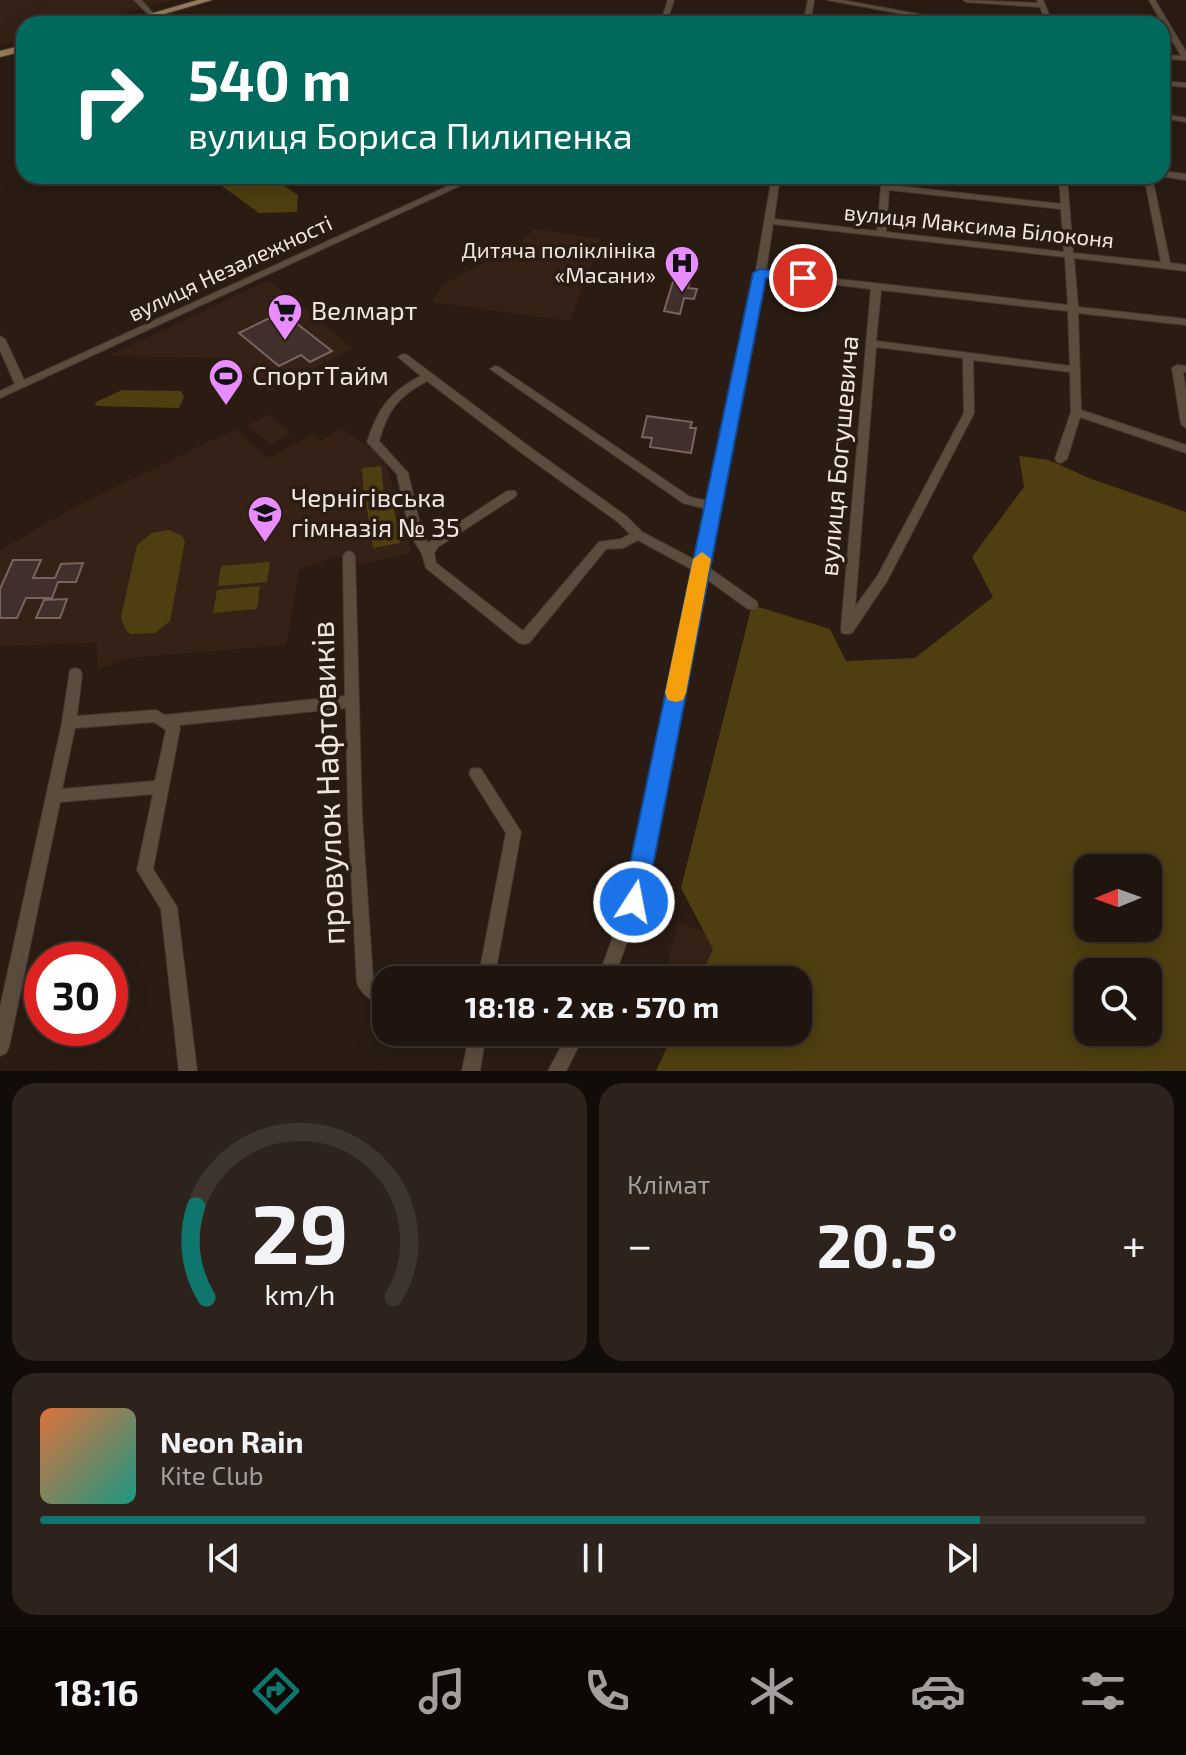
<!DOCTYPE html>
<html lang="uk">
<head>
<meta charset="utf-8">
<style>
  :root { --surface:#20150e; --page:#2d221c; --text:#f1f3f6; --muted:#a29f9e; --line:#3d342e; --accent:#0f766e }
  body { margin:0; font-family:"Exo 2",sans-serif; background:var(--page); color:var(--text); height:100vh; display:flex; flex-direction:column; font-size:30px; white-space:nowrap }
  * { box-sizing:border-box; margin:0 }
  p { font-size:26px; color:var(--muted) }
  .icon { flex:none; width:44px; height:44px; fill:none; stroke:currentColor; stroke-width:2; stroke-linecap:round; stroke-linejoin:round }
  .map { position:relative; height:1071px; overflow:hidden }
  .panel { display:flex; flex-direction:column; gap:12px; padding:12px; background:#120c08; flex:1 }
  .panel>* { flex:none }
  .top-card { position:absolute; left:16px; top:16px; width:1154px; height:168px; border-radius:24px; box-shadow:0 4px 20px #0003,0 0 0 2px var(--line); background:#00695c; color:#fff; overflow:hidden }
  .needle { width:52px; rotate:269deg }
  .controls { position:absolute; left:1074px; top:854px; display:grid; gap:16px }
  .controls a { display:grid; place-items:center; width:88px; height:88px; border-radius:16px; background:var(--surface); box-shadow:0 4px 20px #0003,0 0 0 2px var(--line); font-size:40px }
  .speed { position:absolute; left:24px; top:942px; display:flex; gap:16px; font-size:40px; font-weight:700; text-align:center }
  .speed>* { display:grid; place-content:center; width:104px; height:104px; border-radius:50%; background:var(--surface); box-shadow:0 4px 20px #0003,0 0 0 2px var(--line); line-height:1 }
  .speed .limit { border:12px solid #d22; background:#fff; color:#111 }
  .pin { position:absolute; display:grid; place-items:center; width:68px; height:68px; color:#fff; margin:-34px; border:4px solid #fff; border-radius:50%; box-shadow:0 2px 8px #0007 }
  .me { position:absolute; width:88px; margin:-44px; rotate:11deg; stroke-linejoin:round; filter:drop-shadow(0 0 6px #0008) }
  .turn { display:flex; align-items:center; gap:28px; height:168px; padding:0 40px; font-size:36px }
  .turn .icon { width:104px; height:104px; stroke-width:2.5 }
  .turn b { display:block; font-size:56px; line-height:68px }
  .big { font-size:60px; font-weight:700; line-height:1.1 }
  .panel .tile { flex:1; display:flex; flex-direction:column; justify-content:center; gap:12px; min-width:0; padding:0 28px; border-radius:24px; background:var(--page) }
  .panel .dial { align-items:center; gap:0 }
  .dial svg { height:208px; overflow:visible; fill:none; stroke:var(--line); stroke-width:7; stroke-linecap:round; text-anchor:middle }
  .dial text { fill:var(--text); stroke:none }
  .song { display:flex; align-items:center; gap:24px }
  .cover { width:96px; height:96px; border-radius:12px; background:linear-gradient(135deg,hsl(20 70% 55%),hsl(170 70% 35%)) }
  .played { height:8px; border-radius:4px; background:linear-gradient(90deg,var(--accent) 85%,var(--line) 85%) }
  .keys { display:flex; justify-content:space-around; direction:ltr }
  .heat { display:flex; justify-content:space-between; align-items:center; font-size:44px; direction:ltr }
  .panel .tiles { flex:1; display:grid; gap:12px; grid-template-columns:1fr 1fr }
  .tile:last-child { grid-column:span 2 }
  .trip { position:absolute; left:372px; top:966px; width:440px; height:80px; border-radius:24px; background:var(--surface); box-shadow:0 4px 20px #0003,0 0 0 2px var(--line); font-weight:700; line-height:80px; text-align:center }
  .tab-bar { display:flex; height:128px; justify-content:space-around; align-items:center; background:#0d0806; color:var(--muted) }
  .tab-bar .icon { width:56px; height:56px }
  .tab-bar .current { color:var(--accent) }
  .tab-bar b { font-size:36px; color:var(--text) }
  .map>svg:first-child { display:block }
  .built { fill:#352115 }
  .green { fill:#4f3f10; fill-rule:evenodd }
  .building { fill:#412f2b; stroke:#78645f; stroke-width:2 }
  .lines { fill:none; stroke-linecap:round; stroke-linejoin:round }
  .minor-casing { stroke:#463830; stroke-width:2 }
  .major-casing { stroke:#463830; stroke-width:2 }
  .minor { fill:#5b4d3e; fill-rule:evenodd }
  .major { fill:#967b5a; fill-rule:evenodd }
  .route { fill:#1a73e8; stroke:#114b97; stroke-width:2 }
  .slow { fill:#f59e0b }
  .labels { text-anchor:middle; stroke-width:7; stroke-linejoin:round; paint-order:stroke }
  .far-street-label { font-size:22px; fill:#f0e6e0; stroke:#2a1c13 }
  .far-poi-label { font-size:22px; fill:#f0e6e0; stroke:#2a1c13; text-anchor:end }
  .poi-label { font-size:26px; fill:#f0e6e0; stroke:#2a1c13; text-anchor:start }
  .street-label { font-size:26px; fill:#f0e6e0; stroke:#2a1c13 }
  .near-street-label { font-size:32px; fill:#f0e6e0; stroke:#2a1c13 }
</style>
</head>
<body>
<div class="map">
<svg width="1186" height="1071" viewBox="0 0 1186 1071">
  <rect width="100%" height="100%" fill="#2a1c13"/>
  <!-- built -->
  <g class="built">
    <path d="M0 0H176L84 24H24V40L0 46Z"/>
    <path d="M534 229 601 239 570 321 432 302 442 285 521 243Z"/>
    <path d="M269 280 353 348 270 392 228 358 108 356Z"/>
    <path d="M268 414 291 433 271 445 247 426Z"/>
    <path d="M342 428 384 458 412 553 359 565 353 555 332 557 299 570 286 645 128 658 98 670 96 643 0 646V550L73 508 235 429 268 458 313 434 320 441Z"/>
    <path d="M678 923 737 941 728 980H663Z"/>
  </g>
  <!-- green -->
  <g class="green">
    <path d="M208 176H269L298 195 297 212 259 213Z"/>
    <path d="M122 390 181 391 184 397 179 408 95 406 96 402Z"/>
    <path d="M1019 456 1049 460 1089 478 1186 512V1071H656L674 1032H798V980H699L713 949 681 888 752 605 830 629 846 661 915 658 993 597 972 557 1024 487ZM1088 868H1148V928H1088ZM1088 972H1148V1032H1088Z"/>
    <path d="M381 466 384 494 364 497 362 468Z"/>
    <path d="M392 498 400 543 373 548 366 502Z"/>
    <path d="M169 530 182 536 185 541 170 621 155 633 130 634 125 629 121 617 137 545 152 533Z"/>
    <path d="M270 562 267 582 218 586 221 566Z"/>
    <path d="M260 586 257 609 213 613 217 590Z"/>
  </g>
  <!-- building -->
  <g class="building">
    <path d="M676 272 692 274 688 288 697 289 694 299 684 298 680 314 664 311Z"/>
    <path d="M282 312 332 351 310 362 301 355 279 366 239 333Z"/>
    <path d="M647 416 692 422 690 428H696L691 453 650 447 652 438 642 437Z"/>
    <path d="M13 560H41L33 578H55L61 564 83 563 76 582H58L52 598H26L17 618H0V589Z"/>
    <path d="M67 599 60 618H36L44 600Z"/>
  </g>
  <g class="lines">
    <!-- minor casing -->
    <g class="minor-casing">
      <g id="minor">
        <path d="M134 0H141L154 14V16H150Z"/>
        <path d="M668 0H674L666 24H660Z"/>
        <path d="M808 0H814L811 18 843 24 810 21 809 24H803Z"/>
        <path d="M827 0H842L972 24H957Z"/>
        <path d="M963 0 1038 3 1037 0H1043L1053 24H1047L1040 7 966 2Z"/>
        <path d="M1149 0H1155L1186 52V60L1162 59V55L1181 56Z"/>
        <path d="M1162 81 1186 83V87L1162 85Z"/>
        <path d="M1162 114 1186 118V122L1162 118Z"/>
        <path d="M1162 171 1186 174V180L1160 176H1162Z"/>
        <path d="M470 176H481L0 398V391L15 384 0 350V336L5 339 24 380Z"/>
        <path d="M772 176H780L774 219 877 231 882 176H890L889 185 1061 204 1059 176H1067L1073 253 1161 262 1144 176H1152L1170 263 1186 265V271L1074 258 1078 307 1186 319V325L1078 313 1081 410 1186 445V453L1080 417 1067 459 1061 463 1057 462 1055 459 1071 412 1070 372 973 360 974 413 887 581 852 633 847 634 842 633 841 629 871 289 765 276 708 567 756 601 758 605 756 609H748L705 578 642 902 613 980H597L626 902 695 571 638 540 623 548 606 549 529 643 524 644 519 643 426 568 422 554 410 534 397 474 367 442C378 409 389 392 421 376L398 357 403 354 407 355 531 448 626 516 642 532 697 561 707 509 683 503 490 369 495 366 499 367 690 497 709 501 755 276ZM889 190 1061 209 1064 252 886 232ZM773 224 1065 257 1068 305 766 271ZM881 290 1068 311 1070 366 876 341ZM876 347 963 358 964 413 878 575 855 607ZM427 381 523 454 618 522 630 534 621 539 599 542 523 631 436 563 434 553 438 547 515 497 517 494 515 491H507L428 543 422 533 408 473 379 441C388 410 398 396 427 381Z"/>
        <path d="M1177 365 1186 366V372H1183L1186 391V428L1181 424 1172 368Z"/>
        <path d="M349 551 353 553 355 556 362 817 373 979 383 988H386V1004C374 1004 361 994 357 983L348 817 346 708 179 725 180 728 153 869 177 907 197 1071H179L161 909 137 870 153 794 60 802 9 1047 6 1053 0 1056V1008L62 723 70 670 75 668 80 670 82 674 77 716 156 710 165 715 345 696 343 556 345 553ZM154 722 166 730 155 781 62 789 75 728Z"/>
        <path d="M476 768 481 769 521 832 494 980H478L506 833 469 774 471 769Z"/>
        <path d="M470 1032H486L480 1071H462Z"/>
        <path d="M569 1032H586L566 1071H548Z"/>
      </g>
    </g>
    <!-- major casing -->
    <g class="major-casing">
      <g id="major">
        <path d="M198 0H212L130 24H115Z"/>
        <path d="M24 45V51L0 57V51Z"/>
      </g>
    </g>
    <!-- minor -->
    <use href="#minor" class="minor"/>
    <!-- major -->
    <use href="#major" class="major"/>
  </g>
  <!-- route -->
  <path class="route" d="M760 269 803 274 811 278 803 282 766 278 646 902 642 910 634 913 626 910 622 902 753 273Z"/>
  <!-- slow -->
  <path class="slow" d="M702 552 711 559 686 693 683 700 676 702 668 700 665 693 693 559Z"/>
  <!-- icons -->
  <defs>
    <g id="hospital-pin" transform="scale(1.8)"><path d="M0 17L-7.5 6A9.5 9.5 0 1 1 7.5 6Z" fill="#e98dfe" stroke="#2a1c13"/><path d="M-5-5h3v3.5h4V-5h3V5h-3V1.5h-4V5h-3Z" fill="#111"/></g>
    <g id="supermarket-pin" transform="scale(1.8)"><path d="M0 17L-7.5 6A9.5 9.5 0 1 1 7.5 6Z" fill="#e98dfe" stroke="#2a1c13"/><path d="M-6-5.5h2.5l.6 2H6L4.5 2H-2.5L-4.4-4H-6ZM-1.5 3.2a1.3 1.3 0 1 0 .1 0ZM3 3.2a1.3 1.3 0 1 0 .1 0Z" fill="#111"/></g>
    <g id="stadium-pin" transform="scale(1.8)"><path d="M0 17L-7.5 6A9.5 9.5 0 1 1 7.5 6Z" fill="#e98dfe" stroke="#2a1c13"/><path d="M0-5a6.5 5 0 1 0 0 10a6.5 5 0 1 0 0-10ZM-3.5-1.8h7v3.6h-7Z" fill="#111"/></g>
    <g id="school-pin" transform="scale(1.8)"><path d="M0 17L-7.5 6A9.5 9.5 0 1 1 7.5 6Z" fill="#e98dfe" stroke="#2a1c13"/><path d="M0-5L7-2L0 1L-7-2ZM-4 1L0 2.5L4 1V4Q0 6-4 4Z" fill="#111"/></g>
  </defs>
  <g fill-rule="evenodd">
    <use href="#hospital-pin" x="682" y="263"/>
    <use href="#supermarket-pin" x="285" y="311"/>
    <use href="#stadium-pin" x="226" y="376"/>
    <use href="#school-pin" x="265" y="513"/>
  </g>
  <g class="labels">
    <!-- far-street labels -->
    <g class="far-street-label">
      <text transform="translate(979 226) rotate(6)" y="8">вулиця Максима Білоконя</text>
      <text transform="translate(230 268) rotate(-25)" y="8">вулиця Незалежності</text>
    </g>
    <!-- far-poi labels -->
    <g class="far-poi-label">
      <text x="656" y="258">Дитяча поліклініка<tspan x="656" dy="25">«Масани»</tspan></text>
    </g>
    <!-- poi labels -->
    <g class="poi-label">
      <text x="311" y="320">Велмарт</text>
      <text x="252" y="385">СпортТайм</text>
      <text x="291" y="507">Чернігівська<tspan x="291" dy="30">гімназія № 35</tspan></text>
    </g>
    <!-- street labels -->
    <g class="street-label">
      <text transform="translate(839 456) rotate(-85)" y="9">вулиця Богушевича</text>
    </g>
    <!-- near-street labels -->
    <g class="near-street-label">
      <text transform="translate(328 783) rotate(-92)" y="11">провулок Нафтовиків</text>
    </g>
  </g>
</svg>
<div class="controls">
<a><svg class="needle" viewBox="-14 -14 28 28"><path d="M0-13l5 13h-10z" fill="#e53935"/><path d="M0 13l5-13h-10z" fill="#a29f9e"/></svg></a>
<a><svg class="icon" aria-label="search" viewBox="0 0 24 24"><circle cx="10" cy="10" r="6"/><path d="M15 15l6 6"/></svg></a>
</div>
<div class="speed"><div class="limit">30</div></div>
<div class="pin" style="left:803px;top:278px;background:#d93025"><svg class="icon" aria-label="arrive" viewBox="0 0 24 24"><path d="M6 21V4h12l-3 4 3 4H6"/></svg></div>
<svg class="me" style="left:634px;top:902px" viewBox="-20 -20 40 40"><circle r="17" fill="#1a73e8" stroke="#fff" stroke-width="3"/><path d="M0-11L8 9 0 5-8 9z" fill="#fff"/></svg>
<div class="trip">18:18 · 2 хв · 570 m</div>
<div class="top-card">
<div class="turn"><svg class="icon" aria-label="right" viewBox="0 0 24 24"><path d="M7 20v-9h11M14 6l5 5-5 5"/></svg><div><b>540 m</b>вулиця Бориса Пилипенка</div></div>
</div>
</div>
<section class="panel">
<div class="tiles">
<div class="tile dial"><svg viewBox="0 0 100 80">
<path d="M14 69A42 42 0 1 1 86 69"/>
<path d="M14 69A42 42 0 0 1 10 34" stroke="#0f766e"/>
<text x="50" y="56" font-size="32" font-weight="700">29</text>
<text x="50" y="72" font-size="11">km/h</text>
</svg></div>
<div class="tile"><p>Клімат</p>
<div class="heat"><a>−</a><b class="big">20.5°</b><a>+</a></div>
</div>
<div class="tile">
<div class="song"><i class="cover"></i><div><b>Neon Rain</b><p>Kite Club</p></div></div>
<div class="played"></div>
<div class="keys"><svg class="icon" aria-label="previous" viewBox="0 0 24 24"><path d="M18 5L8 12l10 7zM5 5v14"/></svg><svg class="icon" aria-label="pause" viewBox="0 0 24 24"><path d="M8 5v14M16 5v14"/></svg><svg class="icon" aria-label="next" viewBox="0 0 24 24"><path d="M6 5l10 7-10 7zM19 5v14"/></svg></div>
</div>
</div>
</section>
<nav class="tab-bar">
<b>18:16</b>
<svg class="icon current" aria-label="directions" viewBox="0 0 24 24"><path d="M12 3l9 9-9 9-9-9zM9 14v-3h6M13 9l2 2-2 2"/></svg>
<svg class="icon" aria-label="music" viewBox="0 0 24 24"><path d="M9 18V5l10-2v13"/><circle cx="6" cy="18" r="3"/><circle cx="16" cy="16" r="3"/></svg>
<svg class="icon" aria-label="phone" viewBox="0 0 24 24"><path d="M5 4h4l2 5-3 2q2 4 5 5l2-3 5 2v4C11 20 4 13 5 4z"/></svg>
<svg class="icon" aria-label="climate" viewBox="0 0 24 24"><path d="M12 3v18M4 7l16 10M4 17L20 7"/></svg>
<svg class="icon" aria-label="car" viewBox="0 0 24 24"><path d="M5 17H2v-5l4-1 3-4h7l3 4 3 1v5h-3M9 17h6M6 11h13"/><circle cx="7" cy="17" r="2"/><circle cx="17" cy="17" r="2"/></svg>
<svg class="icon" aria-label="filters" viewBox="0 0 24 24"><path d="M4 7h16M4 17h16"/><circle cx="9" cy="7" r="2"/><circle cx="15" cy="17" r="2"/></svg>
</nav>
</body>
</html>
